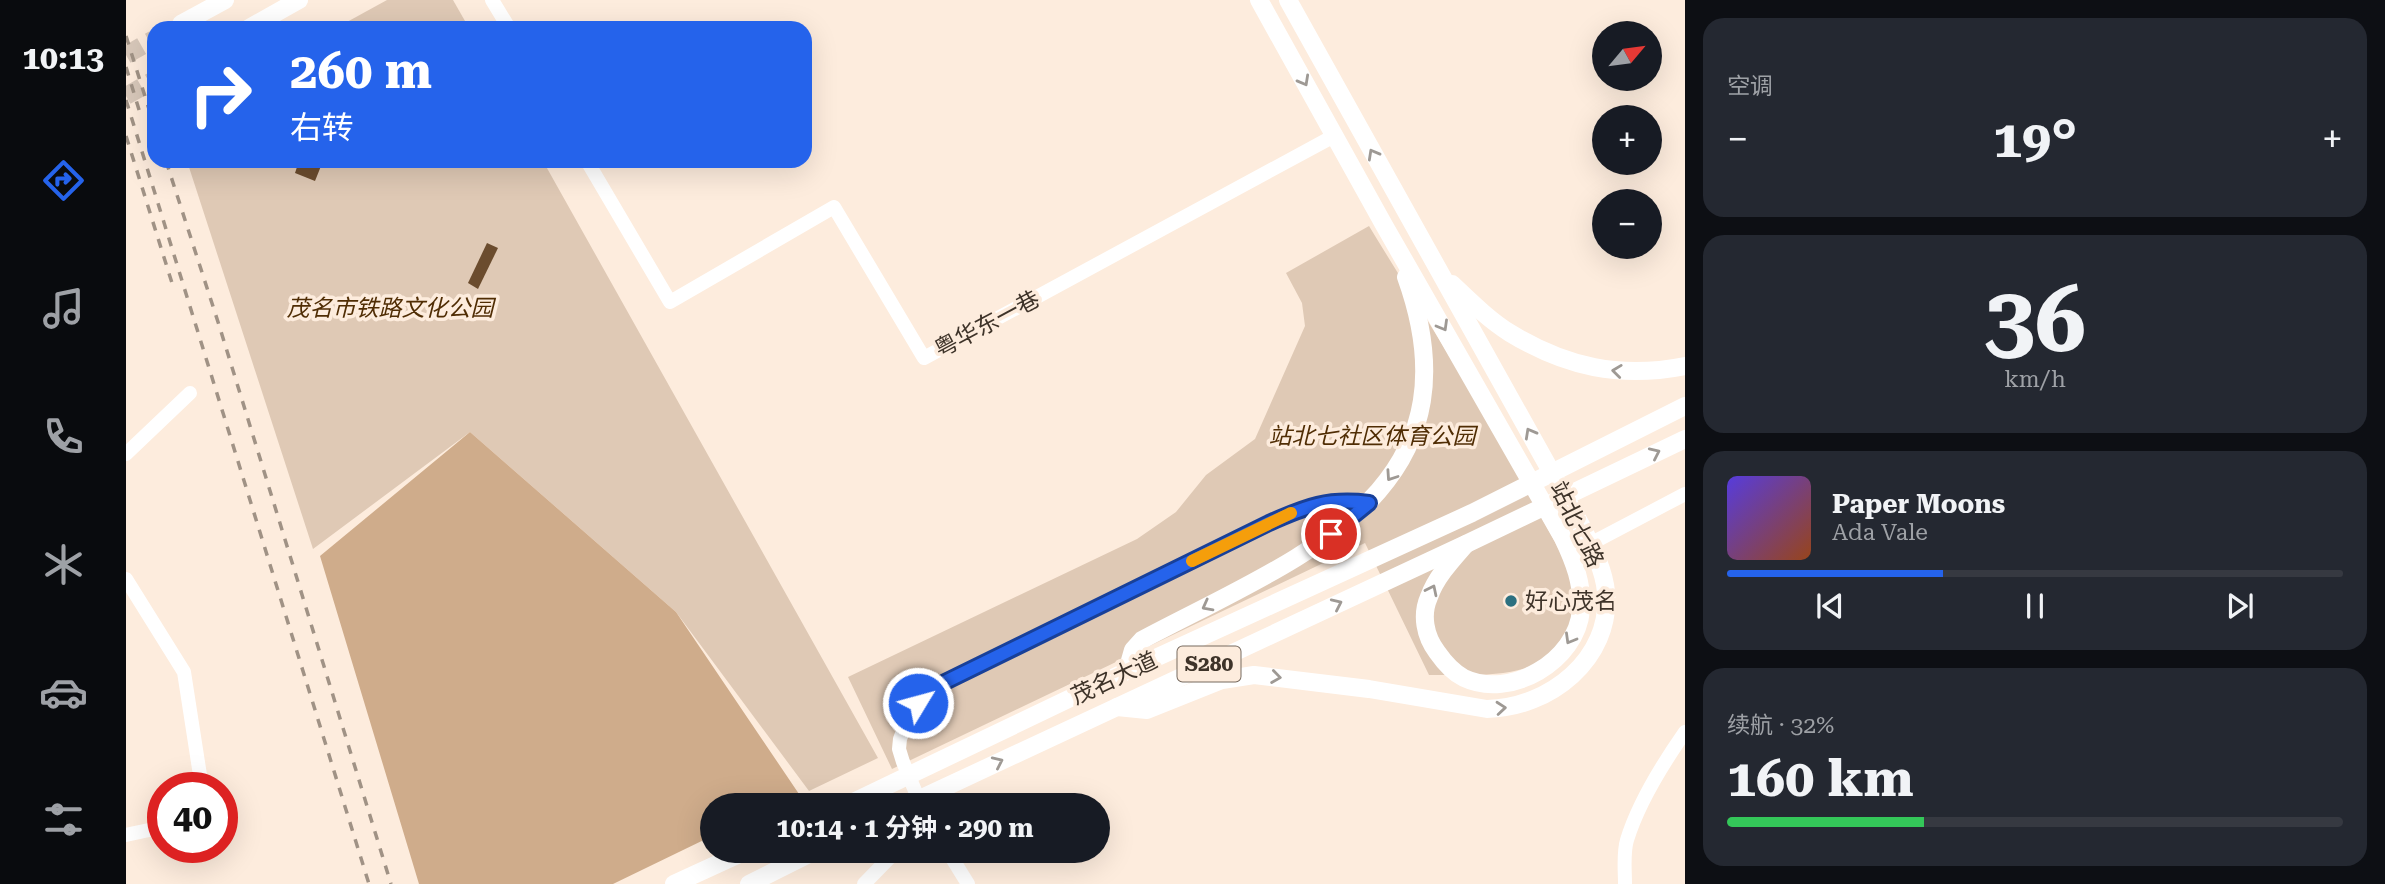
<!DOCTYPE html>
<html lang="zh">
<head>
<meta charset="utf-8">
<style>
  :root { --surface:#171b24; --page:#242831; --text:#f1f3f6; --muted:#9ea1a6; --line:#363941; --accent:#2563eb }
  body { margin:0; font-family:"Roboto Serif","Noto Sans SC",serif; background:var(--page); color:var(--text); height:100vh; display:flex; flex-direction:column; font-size:26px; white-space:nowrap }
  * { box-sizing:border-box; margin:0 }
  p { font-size:23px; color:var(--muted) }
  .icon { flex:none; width:38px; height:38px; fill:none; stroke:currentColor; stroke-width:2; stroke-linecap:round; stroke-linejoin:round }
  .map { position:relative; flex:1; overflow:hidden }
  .drawer { display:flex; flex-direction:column; gap:18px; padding:18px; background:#0d0f14; width:700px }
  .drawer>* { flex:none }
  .guide { position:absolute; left:21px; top:21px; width:665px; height:147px; border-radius:21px; box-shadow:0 7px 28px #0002; background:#2563eb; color:#fff; overflow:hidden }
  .needle { width:46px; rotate:61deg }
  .buttons { position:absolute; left:1466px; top:21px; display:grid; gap:14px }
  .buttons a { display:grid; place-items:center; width:70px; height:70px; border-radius:50%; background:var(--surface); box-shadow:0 7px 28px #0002; font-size:35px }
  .speed { position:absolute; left:21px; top:772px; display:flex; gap:14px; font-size:35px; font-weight:700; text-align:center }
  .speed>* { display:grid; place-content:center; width:91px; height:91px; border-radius:50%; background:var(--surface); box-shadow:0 7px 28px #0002; line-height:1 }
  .speed .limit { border:10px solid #d22; background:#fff; color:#111 }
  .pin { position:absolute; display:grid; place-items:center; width:60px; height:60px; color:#fff; margin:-30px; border:4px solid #fff; border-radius:50%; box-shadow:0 2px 7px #0007 }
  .me { position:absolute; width:77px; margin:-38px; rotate:53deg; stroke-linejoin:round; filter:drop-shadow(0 0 5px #0008) }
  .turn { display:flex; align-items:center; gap:24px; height:147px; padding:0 28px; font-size:32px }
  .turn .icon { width:91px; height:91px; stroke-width:2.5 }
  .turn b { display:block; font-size:49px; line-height:60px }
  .big { font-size:52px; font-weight:700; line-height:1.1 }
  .drawer .widget { flex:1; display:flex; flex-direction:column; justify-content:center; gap:10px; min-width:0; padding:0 24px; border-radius:21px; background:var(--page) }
  .drawer .dial { align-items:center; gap:0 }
  .dial b { font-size:91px; line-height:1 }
  .song { display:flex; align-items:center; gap:21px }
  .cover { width:84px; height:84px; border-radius:10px; background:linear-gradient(135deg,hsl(250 70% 55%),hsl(20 70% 35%)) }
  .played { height:7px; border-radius:4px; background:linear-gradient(90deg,var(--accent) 35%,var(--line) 35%) }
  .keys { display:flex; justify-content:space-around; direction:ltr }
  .heat { display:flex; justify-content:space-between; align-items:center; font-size:38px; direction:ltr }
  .charge { height:10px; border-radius:5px; background:linear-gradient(90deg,#34c759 32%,var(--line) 0) }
  .trip { position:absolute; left:574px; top:793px; width:410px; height:70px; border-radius:35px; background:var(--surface); box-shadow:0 7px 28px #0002; font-weight:700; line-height:70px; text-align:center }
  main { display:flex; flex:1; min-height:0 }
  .tab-bar { display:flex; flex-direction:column; width:126px; justify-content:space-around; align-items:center; background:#090b0e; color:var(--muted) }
  .tab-bar .icon { width:49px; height:49px }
  .tab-bar .current { color:var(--accent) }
  .tab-bar b { font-size:32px; color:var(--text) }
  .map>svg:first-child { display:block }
  .green { fill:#dfc9b5 }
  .forest { fill:#cfac8b }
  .building { fill:#6b4c2e }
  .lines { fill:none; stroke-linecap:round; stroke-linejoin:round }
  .major-tunnel { stroke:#d7c7b9; stroke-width:18; stroke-dasharray:18 9; stroke-linecap:butt }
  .minor { stroke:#fff; stroke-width:14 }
  .major { stroke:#fff; stroke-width:18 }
  .rail { stroke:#a09285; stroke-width:3.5; stroke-dasharray:9 9; stroke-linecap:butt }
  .oneway { stroke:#9e9994 }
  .route-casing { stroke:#184099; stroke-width:18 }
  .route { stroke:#2563eb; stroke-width:12 }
  .slow { stroke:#f59e0b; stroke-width:12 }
  .poi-dot { fill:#2c7080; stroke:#fdecdd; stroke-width:2.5 }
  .labels { text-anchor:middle; stroke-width:7; stroke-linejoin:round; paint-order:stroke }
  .shield { fill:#fdecdd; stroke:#776a5f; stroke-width:2 }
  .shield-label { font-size:21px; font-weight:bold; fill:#3e3329 }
  .park-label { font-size:23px; font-style:italic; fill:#502d04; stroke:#fdecdd }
  .street-label { font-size:23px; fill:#3e3329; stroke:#fdecdd }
  .poi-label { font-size:23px; fill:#3e3329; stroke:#fdecdd; text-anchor:start }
</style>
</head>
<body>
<main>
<nav class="tab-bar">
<b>10:13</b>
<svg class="icon current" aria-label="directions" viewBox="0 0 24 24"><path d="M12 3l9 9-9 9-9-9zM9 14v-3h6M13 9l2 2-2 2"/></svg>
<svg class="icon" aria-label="music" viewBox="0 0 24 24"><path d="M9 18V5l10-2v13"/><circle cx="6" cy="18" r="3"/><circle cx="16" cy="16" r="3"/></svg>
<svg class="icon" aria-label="phone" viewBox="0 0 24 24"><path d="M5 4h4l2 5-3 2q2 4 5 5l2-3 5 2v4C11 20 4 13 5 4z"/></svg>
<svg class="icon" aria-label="climate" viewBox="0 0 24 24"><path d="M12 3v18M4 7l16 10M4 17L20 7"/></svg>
<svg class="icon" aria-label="car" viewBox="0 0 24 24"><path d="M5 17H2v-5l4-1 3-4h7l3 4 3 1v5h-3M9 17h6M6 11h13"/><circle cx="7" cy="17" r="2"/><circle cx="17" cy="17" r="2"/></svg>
<svg class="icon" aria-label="filters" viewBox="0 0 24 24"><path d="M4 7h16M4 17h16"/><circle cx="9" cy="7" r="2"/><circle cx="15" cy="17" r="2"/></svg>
</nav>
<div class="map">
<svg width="1559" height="884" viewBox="0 0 1559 884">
  <rect width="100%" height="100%" fill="#fdecdd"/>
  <!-- green -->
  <g class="green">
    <path d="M261 0H327L343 28H210Z"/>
    <path d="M61 161H417L752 758 683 791 550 612 344 432 187 549Z"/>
    <path d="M1243 226C1299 318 1359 409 1409 505 1422 531 1440 558 1448 586 1452 602 1448 629 1438 642 1409 682 1346 674 1303 675L1239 543 766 769 722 677 1011 539 1050 512 1080 475 1129 439 1179 326 1176 303 1160 273Z"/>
  </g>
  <!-- forest -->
  <path class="forest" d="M344 432 550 612 673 794 651 805H586V836L487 884H293L194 556Z"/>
  <!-- building -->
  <g class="building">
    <path d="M173 161H197L189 181 169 173Z"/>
    <path d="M361 243 372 248 352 289 342 283Z"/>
  </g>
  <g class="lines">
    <!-- major-tunnel -->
    <g class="major-tunnel">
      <path d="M0 55 28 39"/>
      <path d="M0 96 28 80"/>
    </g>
    <!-- minor -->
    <g class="minor">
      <path d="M366 0 383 28"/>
      <path d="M461 161 544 302 708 207 798 358 1208 136"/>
      <path d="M0 454 64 393"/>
      <path d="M1464 544 1559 494"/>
      <path d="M0 579 58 672 76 788"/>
      <path d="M795 805 777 762 773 749 774 739 784 713 805 690 1159 516C1192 503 1207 498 1243 503"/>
      <path d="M0 835 37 827"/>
      <path d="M821 850 842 884"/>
      <path d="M738 884 771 850"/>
      <path d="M1499 884C1499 870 1497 853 1501 840 1512 804 1538 762 1559 732"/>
    </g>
    <!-- major -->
    <g class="major">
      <path d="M1133 0 1258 225 1437 538C1448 561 1457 584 1455 610 1451 661 1384 700 1338 678 1326 672 1318 662 1311 652 1299 636 1295 615 1303 597 1310 577 1326 560 1340 544"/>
      <path d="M55 24 99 0"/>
      <path d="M123 28 173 0"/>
      <path d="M1326 284C1344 301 1363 320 1384 333 1440 367 1494 379 1559 366"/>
      <path d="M1001 671 1007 650 1016 640C1170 558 1358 494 1280 277"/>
      <path d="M991 707 1021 710 1096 680 1128 675 1243 689 1361 709C1423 708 1486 659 1480 592 1478 569 1466 547 1456 527L1162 0"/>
      <path d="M721 805 1001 671 1346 513 1559 406"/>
      <path d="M781 805 1340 544 1559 439"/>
      <path d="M548 884 622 850"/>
      <path d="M623 884 691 850"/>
    </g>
    <!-- rail -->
    <g class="rail">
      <path d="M0 36 28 125"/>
      <path d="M0 67 14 113"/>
      <path d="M0 100 243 884"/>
      <path d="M0 136 46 283"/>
      <path d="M40 161 93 325 265 884"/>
    </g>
  </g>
  <!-- one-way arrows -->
  <defs><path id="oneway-chevron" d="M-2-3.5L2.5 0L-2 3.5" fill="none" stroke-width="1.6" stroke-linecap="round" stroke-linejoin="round" transform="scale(1.75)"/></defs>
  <g class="oneway">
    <use href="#oneway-chevron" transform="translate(1178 81) rotate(61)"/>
    <use href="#oneway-chevron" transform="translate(1247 154) rotate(-119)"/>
    <use href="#oneway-chevron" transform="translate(1317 326) rotate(60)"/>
    <use href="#oneway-chevron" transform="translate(1491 371) rotate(-173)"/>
    <use href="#oneway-chevron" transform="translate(1404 433) rotate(-119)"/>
    <use href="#oneway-chevron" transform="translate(1529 453) rotate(-25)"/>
    <use href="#oneway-chevron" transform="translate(1265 476) rotate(124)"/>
    <use href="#oneway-chevron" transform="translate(1306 590) rotate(-64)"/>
    <use href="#oneway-chevron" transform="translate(1211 604) rotate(-25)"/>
    <use href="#oneway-chevron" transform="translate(1081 606) rotate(152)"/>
    <use href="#oneway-chevron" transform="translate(1444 639) rotate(120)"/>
    <use href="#oneway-chevron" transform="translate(1150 677) rotate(8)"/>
    <use href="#oneway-chevron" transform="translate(1375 708) rotate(-5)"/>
    <use href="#oneway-chevron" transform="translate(872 762) rotate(-25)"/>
  </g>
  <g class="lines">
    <!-- route casing -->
    <g class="route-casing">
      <path id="route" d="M792 703 805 690 819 682 1143 523C1181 506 1202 498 1243 503L1205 534"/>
    </g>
    <!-- route -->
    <use href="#route" class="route"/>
    <!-- slow -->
    <path class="slow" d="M1066 561 1165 513"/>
  </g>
  <!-- markers -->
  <circle class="poi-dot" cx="1385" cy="601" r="7"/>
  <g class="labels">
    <!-- shield labels -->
    <rect class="shield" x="1051.5" y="646.5" width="63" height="35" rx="5"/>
    <g class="shield-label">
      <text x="1083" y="671">S280</text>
    </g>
    <!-- park labels -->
    <g class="park-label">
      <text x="264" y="316">茂名市铁路文化公园</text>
      <text x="1246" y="444">站北七社区体育公园</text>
    </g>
    <!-- street labels -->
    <g class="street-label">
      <text transform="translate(861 324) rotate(-28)" y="8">粤华东一巷</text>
      <text transform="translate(1451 524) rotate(64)" y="8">站北七路</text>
      <text transform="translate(988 678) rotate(-25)" y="8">茂名大道</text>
    </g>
    <!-- poi labels -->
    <g class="poi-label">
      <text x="1399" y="609">好心茂名</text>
    </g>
  </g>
</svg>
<div class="buttons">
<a><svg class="needle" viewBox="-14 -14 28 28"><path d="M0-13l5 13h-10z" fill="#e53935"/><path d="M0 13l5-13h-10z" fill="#9ea1a6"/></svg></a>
<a>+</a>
<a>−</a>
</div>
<div class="speed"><div class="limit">40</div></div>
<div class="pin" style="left:1205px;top:534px;background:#d93025"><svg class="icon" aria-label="arrive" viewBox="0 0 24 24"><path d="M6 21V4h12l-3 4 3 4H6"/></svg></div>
<svg class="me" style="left:792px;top:703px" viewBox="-20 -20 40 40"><circle r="17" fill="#2563eb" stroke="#fff" stroke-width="3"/><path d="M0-11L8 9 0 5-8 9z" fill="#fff"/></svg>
<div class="trip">10:14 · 1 分钟 · 290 m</div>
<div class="guide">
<div class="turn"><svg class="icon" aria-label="right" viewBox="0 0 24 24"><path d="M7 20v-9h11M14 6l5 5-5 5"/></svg><div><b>260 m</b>右转</div></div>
</div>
</div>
<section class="drawer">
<div class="widget"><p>空调</p>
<div class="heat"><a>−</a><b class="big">19°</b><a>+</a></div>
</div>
<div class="widget dial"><b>36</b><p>km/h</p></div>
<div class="widget">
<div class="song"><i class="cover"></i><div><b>Paper Moons</b><p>Ada Vale</p></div></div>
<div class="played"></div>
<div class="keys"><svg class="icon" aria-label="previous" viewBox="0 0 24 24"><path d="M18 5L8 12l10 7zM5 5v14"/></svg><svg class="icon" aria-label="pause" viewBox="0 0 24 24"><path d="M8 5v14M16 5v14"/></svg><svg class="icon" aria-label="next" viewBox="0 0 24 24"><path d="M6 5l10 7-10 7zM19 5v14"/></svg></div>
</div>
<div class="widget"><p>续航 · 32%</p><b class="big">160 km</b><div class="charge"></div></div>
</section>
</main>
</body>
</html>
